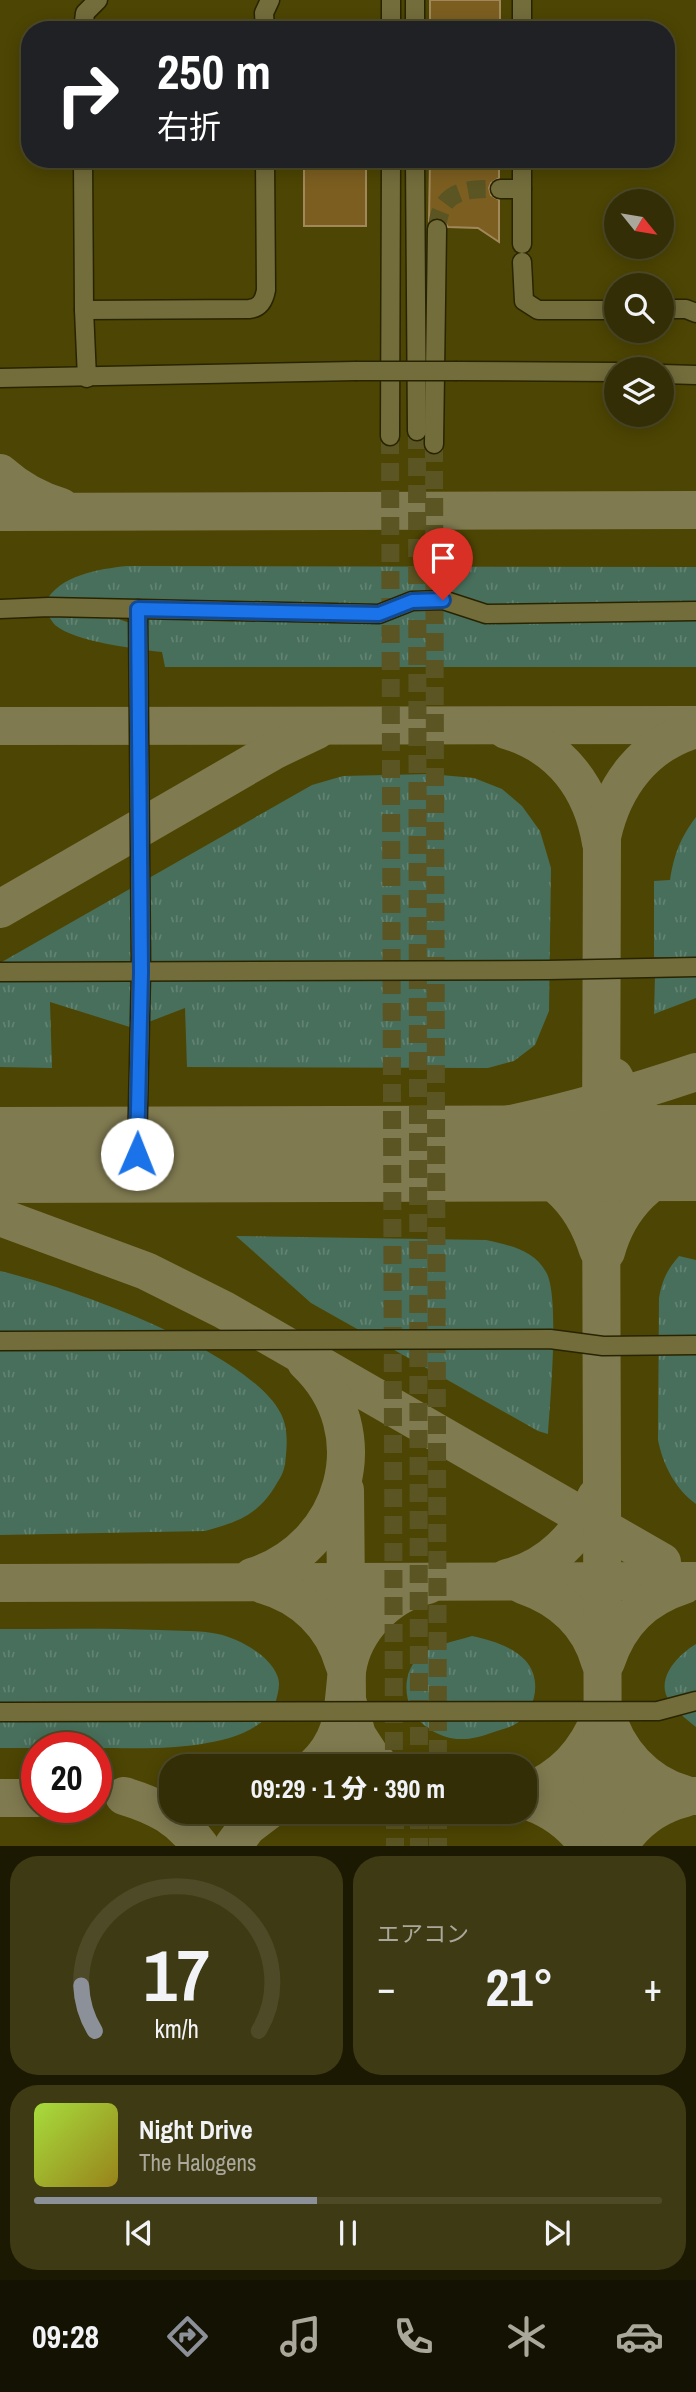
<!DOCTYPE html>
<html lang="ja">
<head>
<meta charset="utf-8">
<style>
  :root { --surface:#332e06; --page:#3e3a14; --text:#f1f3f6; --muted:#a9a89b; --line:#4e4a28; --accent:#8c9099 }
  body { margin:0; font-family:"Archivo Narrow","Noto Sans JP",sans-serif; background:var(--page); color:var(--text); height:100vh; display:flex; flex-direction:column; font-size:26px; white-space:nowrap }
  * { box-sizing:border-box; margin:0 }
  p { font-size:23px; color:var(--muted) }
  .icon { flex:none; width:38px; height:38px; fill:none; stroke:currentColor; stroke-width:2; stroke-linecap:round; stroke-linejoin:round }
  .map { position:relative; height:1846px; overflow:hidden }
  .panel { display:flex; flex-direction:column; gap:10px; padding:10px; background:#1c1903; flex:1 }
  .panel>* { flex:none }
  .top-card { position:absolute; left:21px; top:21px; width:654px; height:147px; border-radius:28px; box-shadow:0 4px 18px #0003,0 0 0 2px var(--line); background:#202124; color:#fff; overflow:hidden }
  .needle { width:46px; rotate:120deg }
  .fabs { position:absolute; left:604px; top:189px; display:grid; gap:14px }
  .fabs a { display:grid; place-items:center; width:70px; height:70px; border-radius:50%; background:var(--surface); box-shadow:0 4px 18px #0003,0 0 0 2px var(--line); font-size:35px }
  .speed { position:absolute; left:21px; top:1732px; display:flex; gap:14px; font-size:35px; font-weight:700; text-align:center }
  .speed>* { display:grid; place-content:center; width:91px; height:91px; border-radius:50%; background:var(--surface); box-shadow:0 4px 18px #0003,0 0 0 2px var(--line); line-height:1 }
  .speed .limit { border:10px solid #d22; background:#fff; color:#111 }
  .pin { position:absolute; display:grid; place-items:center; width:60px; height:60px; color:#fff; margin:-72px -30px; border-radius:50% 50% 50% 0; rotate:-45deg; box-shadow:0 0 7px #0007 }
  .pin .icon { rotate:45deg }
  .me { position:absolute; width:77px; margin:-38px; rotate:1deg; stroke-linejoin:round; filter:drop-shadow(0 0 5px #0008) }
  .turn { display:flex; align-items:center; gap:24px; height:147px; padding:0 21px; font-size:32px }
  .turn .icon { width:91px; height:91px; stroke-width:2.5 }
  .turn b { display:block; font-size:49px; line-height:60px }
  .big { font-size:52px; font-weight:800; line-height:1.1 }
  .panel .widget { flex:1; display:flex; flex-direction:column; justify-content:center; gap:10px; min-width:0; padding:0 24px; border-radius:28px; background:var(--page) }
  .panel .dial { align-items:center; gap:0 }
  .dial svg { height:182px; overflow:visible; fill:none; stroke:var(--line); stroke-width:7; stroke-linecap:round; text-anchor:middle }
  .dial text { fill:var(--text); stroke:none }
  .song { display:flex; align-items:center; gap:21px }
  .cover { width:84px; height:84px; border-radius:10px; background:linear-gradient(135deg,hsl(80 70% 55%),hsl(50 70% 35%)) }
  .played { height:7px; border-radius:4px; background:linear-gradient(90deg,var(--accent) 45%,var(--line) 45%) }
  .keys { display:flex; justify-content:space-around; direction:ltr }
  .heat { display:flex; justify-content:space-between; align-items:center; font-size:38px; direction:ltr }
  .panel .tiles { flex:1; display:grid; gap:10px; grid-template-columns:1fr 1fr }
  .widget:last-child { grid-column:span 2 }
  .trip { position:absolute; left:159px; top:1754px; width:378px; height:70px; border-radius:28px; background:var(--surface); box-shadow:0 4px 18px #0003,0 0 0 2px var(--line); font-weight:800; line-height:70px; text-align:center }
  .tabs { display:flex; height:112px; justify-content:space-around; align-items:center; background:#141202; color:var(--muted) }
  .tabs .icon { width:49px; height:49px }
  .tabs .active { color:var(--accent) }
  .tabs b { font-size:32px; color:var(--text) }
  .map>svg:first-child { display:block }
  .built { fill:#4d4503; fill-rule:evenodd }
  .grass { fill:url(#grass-tufts) }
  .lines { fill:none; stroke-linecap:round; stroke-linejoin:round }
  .taxiway { stroke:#807a50; stroke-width:38 }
  .runway { stroke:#807a50; stroke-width:96 }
  .building { fill:#7c5e20; stroke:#a1885a; stroke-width:2 }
  .minor-tunnel { stroke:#5b5423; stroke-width:18; stroke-dasharray:18 9; stroke-linecap:butt }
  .minor-casing { stroke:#292400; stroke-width:21 }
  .minor { stroke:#736d3c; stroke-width:18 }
  .minor-bridge-casing { stroke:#292400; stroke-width:21; stroke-linecap:butt }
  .minor-bridge { stroke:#736d3c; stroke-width:18 }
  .route-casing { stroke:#114b97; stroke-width:18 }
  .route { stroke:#1a73e8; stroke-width:12 }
</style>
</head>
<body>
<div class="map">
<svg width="696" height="1846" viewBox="0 0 696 1846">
  <defs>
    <pattern id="grass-tufts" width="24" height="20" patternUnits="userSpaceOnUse" patternTransform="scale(1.75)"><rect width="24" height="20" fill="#486f5b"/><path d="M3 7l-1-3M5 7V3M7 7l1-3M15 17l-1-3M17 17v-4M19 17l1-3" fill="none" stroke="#628371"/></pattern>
  </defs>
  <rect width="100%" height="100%" fill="#443d08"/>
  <!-- built -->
  <path class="built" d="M0 0H696V1846H0ZM30 30H667V159H30ZM616 201H662V247H616ZM616 285H662V331H616ZM616 369H662V415H616ZM37 1748H96V1808H37ZM172 1766H525V1811H172Z"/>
  <!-- grass -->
  <g class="grass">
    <path d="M127 566 696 567V607L484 608 460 596 442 593 375 609 45 603C59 575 99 569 127 566Z"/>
    <path d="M420 606 696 619V667H165L162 652C136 649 75 642 55 625 52 622 49 616 46 612H99L127 622 181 613Z"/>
    <path d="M430 774 474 778 502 789 522 806 540 831 551 868 549 1011 535 1045 514 1061 488 1068 187 1067 185 1008 133 1028 50 1002 52 1068 0 1067V963L312 785 343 776Z"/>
    <path d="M696 817V959L654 957V881L670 880C674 855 680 838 696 817Z"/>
    <path d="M696 974V998L654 1014 655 975Z"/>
    <path d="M236 1236 486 1240C509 1245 534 1250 546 1272 560 1295 550 1402 548 1434L538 1431 311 1303Z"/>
    <path d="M679 1256 696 1260V1504C675 1489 663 1465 658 1440L659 1298C662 1280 667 1270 679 1256Z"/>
    <path d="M0 1271C69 1287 246 1350 280 1412 289 1428 287 1447 285 1464 284 1471 281 1477 277 1483 259 1515 238 1522 205 1531L0 1535Z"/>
    <path d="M0 1629C53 1629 106 1628 159 1630 178 1631 199 1630 218 1634 238 1638 269 1655 277 1675 281 1684 278 1692 276 1701 259 1754 145 1748 101 1748 67 1748 34 1748 0 1748Z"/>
    <path d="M472 1636C490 1640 512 1646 525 1660 543 1679 536 1712 514 1725 508 1728 500 1730 494 1732 467 1742 447 1743 424 1725 403 1709 399 1672 422 1654 435 1644 457 1641 472 1636Z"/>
    <path d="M696 1644V1727C686 1719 674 1710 668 1699 656 1677 679 1654 696 1644Z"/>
  </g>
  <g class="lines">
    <!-- taxiway -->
    <g class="taxiway">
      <path d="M0 473C19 490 37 500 61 507"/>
      <path d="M0 512 696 510"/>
      <path d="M0 726 694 725"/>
      <path d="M506 730C561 746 592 788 601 843"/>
      <path d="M0 909 275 750 317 730"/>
      <path d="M614 1077C629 1111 659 1138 696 1147"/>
      <path d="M274 1154C330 1149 387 1145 443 1137 530 1123 613 1100 696 1072"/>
      <path d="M492 1154C546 1168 581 1195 598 1250"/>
      <path d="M0 1217 146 1271 224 1310 662 1562"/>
      <path d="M606 1252C619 1204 651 1176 696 1158"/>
      <path d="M345 1490 347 1700 357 1735 370 1755 380 1766"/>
      <path d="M252 1577C345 1548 380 1432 306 1362"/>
      <path d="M507 1578C549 1568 580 1536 596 1497"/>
      <path d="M0 1583 696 1581"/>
      <path d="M264 1585C303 1596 333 1625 344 1664"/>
      <path d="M523 1585C561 1598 589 1623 600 1662"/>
      <path d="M606 1662C619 1622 644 1598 684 1585"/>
      <path d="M606 1712C615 1750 646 1784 684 1794"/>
      <path d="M315 1766C346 1736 342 1709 347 1671 353 1629 388 1594 428 1585"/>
      <path d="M525 1793C563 1778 586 1753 601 1715"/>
      <path d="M124 1796C157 1806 180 1818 200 1846"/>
      <path d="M525 1796H696"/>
      <path d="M0 1798H37"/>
      <path d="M525 1800C551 1808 572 1823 588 1846"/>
      <path d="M233 1846 247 1827 268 1811"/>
      <path d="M603 1846 601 1153 602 837C613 786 644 744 696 729"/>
      <path d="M619 1846C634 1822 657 1805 685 1798"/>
    </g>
    <!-- runway -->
    <path class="runway" d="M0 1155 696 1153"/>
  </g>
  <!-- building -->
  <g class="building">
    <rect x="430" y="0" width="70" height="30"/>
    <rect x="304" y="159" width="62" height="67"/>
    <path d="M430 159H499V178L491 183 489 188 491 195 499 200V242L478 228 448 227 443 220 438 218 429 221Z"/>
  </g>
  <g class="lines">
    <!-- minor-tunnel -->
    <g class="minor-tunnel">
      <path d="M437 229C440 188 468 189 500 189"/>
      <path d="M417 431 419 1766"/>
      <path d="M390 436 394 1766"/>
      <path d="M434 444 438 1766"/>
      <path d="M395 1811V1846"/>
      <path d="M419 1811V1846"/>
      <path d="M438 1811V1846"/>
    </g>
    <!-- minor casing -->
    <g class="minor-casing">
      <g id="minor">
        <path d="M391 0V30"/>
        <path d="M522 0V30"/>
        <path d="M83 30 85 13 98 0"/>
        <path d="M265 30 264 13 270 0"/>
        <path d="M415 30V0"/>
        <path d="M83 159 84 310 87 378"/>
        <path d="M415 159 417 431"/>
        <path d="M522 159V244"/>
        <path d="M500 189H522"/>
        <path d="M522 262 524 301 538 310H616"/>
        <path d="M662 309H686L696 313"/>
        <path d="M84 310 249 309C260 308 264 301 266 290L265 159"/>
        <path d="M457 371 616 372"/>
        <path d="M662 374 696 375"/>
        <path d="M0 378 355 371"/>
        <path d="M390 436 391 159"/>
        <path d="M434 444 437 229"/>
        <path d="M0 609 49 607 379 614 412 601 443 600 486 614 696 611"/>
        <path d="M0 972 548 970 696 967"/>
        <path d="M137 1154 141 972 138 609"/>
        <path d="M0 1341 550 1339 603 1346 696 1345"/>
        <path d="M0 1712 658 1711 696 1701"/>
      </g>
    </g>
    <!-- minor -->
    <use href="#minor" class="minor"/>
    <!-- minor-bridge casing -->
    <g class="minor-bridge-casing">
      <path id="minor-bridge" d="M355 371H457"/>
    </g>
    <!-- minor-bridge -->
    <use href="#minor-bridge" class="minor-bridge"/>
  </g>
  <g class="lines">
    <!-- route casing -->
    <g class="route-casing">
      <path id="route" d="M137 1154 141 972 138 609 379 614 412 601 443 600"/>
    </g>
    <!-- route -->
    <use href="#route" class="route"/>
  </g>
</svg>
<div class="fabs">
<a><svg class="needle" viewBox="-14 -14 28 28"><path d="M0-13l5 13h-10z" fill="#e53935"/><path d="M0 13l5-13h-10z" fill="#a9a89b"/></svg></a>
<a><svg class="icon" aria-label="search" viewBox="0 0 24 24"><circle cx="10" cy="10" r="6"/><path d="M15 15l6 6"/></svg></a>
<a><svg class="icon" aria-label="layers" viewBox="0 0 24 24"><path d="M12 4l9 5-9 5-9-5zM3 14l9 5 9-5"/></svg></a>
</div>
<div class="speed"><div class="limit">20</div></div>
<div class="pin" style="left:443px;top:600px;background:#d93025"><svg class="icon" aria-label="arrive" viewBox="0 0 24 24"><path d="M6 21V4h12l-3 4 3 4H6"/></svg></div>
<svg class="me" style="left:137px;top:1154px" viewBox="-20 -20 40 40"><circle r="19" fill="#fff"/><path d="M0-13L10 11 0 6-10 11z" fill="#1a73e8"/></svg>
<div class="trip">09:29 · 1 分 · 390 m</div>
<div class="top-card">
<div class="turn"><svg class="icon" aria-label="right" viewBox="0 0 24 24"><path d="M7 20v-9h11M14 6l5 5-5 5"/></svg><div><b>250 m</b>右折</div></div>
</div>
</div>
<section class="panel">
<div class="tiles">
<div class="widget dial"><svg viewBox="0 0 100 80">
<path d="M14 69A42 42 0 1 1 86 69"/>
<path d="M14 69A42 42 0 0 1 8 49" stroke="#8c9099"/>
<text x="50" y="56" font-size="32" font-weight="700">17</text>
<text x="50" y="72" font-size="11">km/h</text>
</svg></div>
<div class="widget"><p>エアコン</p>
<div class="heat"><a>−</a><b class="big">21°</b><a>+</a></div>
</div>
<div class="widget">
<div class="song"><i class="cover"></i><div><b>Night Drive</b><p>The Halogens</p></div></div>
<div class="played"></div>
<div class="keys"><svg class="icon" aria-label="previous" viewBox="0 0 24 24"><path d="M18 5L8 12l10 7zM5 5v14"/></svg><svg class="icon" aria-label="pause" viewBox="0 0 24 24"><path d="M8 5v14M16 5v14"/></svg><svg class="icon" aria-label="next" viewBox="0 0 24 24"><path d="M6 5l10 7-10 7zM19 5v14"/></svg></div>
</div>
</div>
</section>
<nav class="tabs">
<b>09:28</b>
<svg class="icon active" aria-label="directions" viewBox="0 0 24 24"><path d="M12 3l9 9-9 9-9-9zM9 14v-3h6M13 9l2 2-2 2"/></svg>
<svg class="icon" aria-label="music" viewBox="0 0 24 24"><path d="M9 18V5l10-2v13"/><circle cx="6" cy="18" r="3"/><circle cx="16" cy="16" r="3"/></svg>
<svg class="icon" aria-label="phone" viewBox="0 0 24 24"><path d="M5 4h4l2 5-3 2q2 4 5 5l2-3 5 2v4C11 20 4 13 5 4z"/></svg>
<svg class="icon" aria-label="climate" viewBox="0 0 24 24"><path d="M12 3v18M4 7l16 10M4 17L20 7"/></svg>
<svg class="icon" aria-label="car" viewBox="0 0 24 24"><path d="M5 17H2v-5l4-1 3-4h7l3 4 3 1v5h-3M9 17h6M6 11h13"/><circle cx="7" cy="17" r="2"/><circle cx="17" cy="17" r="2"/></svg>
</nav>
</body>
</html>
